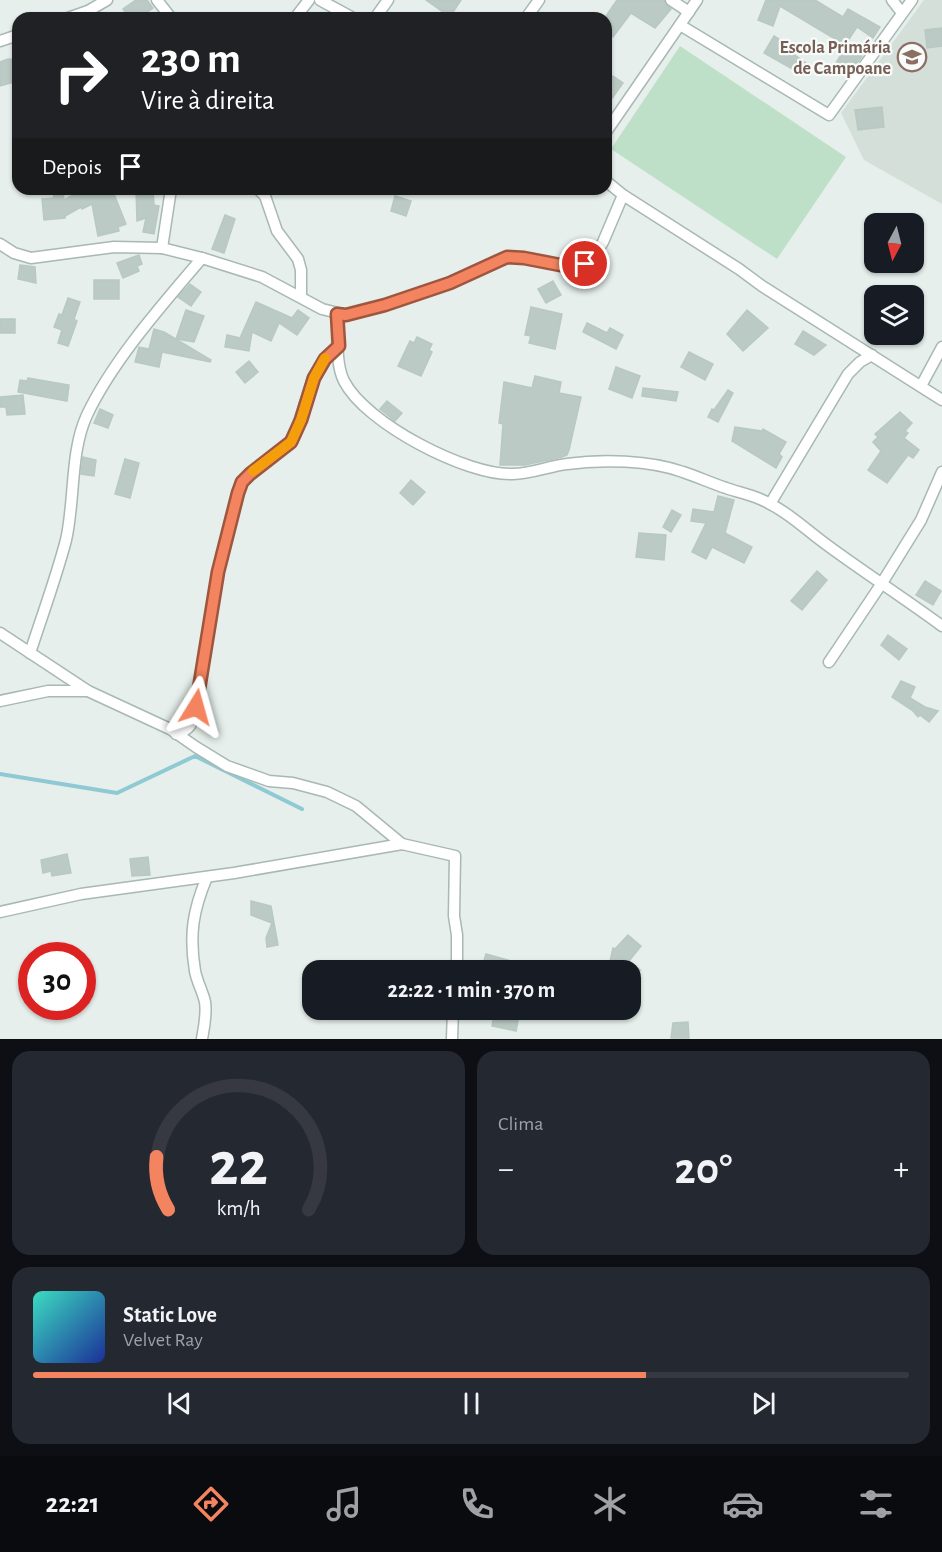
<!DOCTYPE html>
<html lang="pt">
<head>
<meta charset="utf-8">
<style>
  :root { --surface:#171b24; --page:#242831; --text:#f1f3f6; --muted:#9ea1a6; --line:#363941; --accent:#f4845f }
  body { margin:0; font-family:"Alegreya Sans",sans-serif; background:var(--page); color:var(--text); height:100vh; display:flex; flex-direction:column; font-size:22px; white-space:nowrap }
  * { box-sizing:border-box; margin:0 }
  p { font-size:20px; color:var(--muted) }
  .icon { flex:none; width:33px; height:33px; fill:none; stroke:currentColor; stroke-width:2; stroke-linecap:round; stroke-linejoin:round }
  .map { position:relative; height:1039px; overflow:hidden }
  .details { display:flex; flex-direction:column; gap:12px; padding:12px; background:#0d0f14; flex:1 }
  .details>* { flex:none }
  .top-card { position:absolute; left:12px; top:12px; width:600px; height:183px; border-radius:18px; box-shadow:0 2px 4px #0004; background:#202124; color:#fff; overflow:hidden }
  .needle { width:39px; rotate:187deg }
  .controls { position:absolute; left:864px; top:213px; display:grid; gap:12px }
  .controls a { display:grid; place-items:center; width:60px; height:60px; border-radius:12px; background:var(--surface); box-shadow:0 2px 4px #0004; font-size:30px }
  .speed { position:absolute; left:18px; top:942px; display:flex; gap:12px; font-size:30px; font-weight:700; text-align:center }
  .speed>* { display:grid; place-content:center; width:78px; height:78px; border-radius:50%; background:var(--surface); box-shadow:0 2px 4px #0004; line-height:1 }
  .speed .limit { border:9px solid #d22; background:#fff; color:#111 }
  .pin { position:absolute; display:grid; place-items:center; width:51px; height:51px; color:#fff; margin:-26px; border:3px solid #fff; border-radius:50%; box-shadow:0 2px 6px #0007 }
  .me { position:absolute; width:66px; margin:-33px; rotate:8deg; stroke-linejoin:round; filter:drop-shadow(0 0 4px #0008) }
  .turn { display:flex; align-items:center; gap:21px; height:126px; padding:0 30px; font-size:27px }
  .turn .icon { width:78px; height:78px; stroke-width:2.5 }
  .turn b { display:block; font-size:42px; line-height:51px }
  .then { display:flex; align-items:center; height:57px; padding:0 30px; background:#0003; gap:12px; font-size:22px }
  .big { font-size:45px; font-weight:700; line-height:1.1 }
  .details .tile { flex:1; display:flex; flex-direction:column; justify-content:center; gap:9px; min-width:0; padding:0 21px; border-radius:18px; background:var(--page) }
  .details .dial { align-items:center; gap:0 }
  .dial svg { height:156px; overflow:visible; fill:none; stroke:var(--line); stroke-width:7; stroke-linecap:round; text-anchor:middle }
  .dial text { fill:var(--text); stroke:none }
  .song { display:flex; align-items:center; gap:18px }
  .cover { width:72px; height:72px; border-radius:9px; background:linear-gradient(135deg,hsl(170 70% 55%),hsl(230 70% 35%)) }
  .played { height:6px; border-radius:3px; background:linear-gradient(90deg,var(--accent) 70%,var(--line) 70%) }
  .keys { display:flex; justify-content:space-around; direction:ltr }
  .heat { display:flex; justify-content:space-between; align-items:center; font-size:33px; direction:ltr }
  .details .tiles { flex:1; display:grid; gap:12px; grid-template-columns:1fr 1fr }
  .tile:last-child { grid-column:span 2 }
  .trip { position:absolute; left:302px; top:960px; width:339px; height:60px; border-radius:18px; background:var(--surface); box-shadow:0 2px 4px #0004; font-weight:700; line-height:60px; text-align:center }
  .tabs { display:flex; height:96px; justify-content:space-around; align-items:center; background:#090b0e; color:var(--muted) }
  .tabs .icon { width:42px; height:42px }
  .tabs .active { color:var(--accent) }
  .tabs b { font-size:27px; color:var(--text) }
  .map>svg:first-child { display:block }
  .built { fill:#d4dfda }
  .green { fill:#bfe0c8 }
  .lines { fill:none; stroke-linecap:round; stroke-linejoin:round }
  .stream { stroke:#8ec9d4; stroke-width:4 }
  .building { fill:#bbcac4; stroke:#b8c9c2; stroke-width:1.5 }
  .minor-casing { stroke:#a8b8b2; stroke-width:13 }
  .minor { stroke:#fff; stroke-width:10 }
  .route-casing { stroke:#9f563e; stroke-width:15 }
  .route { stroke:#f4845f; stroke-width:10 }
  .slow { stroke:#f59e0b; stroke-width:10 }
  .labels { text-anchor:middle; stroke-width:4.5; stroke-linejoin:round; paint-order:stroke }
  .education-label { font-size:18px; font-weight:bold; fill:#785e54; stroke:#f7fbf9; text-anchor:end }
</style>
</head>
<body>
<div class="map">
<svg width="942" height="1039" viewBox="0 0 942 1039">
  <rect width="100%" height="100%" fill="#e6efeb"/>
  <!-- built -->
  <path class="built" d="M924 0H942V204L864 160 841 113Z"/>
  <!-- green -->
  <path class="green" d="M680 46 846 157 777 259 611 149Z"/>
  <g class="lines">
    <!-- stream -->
    <path class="stream" d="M0 774 117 793 195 756 302 809"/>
  </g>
  <!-- building -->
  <g class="building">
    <path d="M136 0H147L153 8 139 18H130L123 9Z"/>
    <path d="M426 0H461L450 17Z"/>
    <path d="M617 0H664L665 4 671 9 655 28 631 13 613 37 606 31V16Z"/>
    <path d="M766 0H815L843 17 848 9 880 27 873 38 857 27 845 45 780 6 773 26 758 20Z"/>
    <path d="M942 28V46L927 48 925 30Z"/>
    <path d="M774 36 791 47 789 51 809 65 803 75 764 53Z"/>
    <path d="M846 46 862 56 851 72 836 63Z"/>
    <path d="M8 59 18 60V81L0 86V62Z"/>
    <path d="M613 76 623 83 606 107V85Z"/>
    <path d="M882 107 884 127 858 130 855 110Z"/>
    <path d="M84 189H112L126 224 118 227 119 231 98 236 92 204 82 209 81 207 65 216V218L44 220 42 199 54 198 53 193 63 192 64 200Z"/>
    <path d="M136 189H153L154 205 159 206 154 234 143 232 146 218 137 221Z"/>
    <path d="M395 196 411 201 406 216 391 211Z"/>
    <path d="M225 215 235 219 224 253 212 249Z"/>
    <path d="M139 255 142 264 137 266 139 271 123 278 117 263Z"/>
    <path d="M20 265 35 267 36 283 18 279Z"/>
    <rect x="94" y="280" width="25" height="19"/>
    <path d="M553 281 561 295 546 303 538 289Z"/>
    <path d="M190 284 201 292 191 306 178 297Z"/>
    <path d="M68 298 80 302 74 319 77 321 68 346 58 343 62 330 54 327 59 314 62 315Z"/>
    <path d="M256 302 292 318 298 310 309 318 297 335 279 323 271 341 252 332 249 351 225 347 227 335 240 338Z"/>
    <path d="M531 307 562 314 555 349 529 343 531 336 525 335Z"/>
    <path d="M186 310 204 316 194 342 176 339Z"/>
    <path d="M747 310 768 328 743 351 727 334Z"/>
    <rect x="0" y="319" width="15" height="14"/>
    <path d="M587 323 607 333 610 328 623 335 616 349 583 332Z"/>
    <path d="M154 329 164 332 211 360 210 362 162 352 159 367 135 362 139 347 149 349Z"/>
    <path d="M803 331 826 345 814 355 795 344Z"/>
    <path d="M417 337 432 344 429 350 432 352 421 376 398 366 410 341 414 343Z"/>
    <path d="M689 352 713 364 705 380 681 367Z"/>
    <path d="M249 361 258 372 245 383 236 372Z"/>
    <path d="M616 367 640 376 632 398 609 389Z"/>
    <path d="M535 376 561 382 559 393 581 397 569 450 567 455 562 457 525 465H500L503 424 499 423 504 382 532 388Z"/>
    <path d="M28 378 69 385 67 401 18 392 20 380 27 381Z"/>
    <path d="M643 388 678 392 676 401 642 396Z"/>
    <path d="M728 390 733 393 718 422 708 417 712 409 714 410Z"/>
    <path d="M23 395 25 414 7 415 6 407H0V397Z"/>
    <path d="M387 401 402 413 395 421 380 409Z"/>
    <path d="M100 409 113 415 108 428 94 423Z"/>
    <path d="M900 412 912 423 905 431 908 433 904 438 919 450 913 458 908 455 887 483 868 470 881 451 873 442 878 437 875 434Z"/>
    <path d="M735 427 762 431 763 429 786 442 779 454 782 457 776 468 732 441Z"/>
    <path d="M83 457 96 460 94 476 81 474Z"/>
    <path d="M125 459 139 463 130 498 115 494Z"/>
    <path d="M411 480 425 492 413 505 400 493Z"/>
    <path d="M718 496 734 500 725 533 752 547 744 563 712 547 706 559 692 552 706 523 691 521 693 509 714 512Z"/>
    <path d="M672 510 681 515 671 532 663 527Z"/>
    <path d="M639 533 666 535 664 560 636 557Z"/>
    <path d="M817 571 827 580 802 610 791 601Z"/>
    <path d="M925 581 941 591 933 605 916 595Z"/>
    <path d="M888 635 907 649 899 660 881 645Z"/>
    <path d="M901 681 915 687 910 698 925 707 938 711 929 722 920 715 918 717 913 711 892 697Z"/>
    <path d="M67 854 71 873 52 876 51 871 43 873 41 860Z"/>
    <path d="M148 857 150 875 132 876 130 859Z"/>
    <path d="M251 901 271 906 278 945 267 947 266 938 272 923 251 915Z"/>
    <path d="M628 935 641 946 629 961 640 970H608L613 948 615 949Z"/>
    <path d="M486 954 508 960 505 970 482 967Z"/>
    <path d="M495 1010 520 1011 516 1031 492 1026Z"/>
    <path d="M688 1022 689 1038H671L673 1023Z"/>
  </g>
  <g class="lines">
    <!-- minor casing -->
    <g class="minor-casing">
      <g id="minor">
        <path d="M157 0 171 18"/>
        <path d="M320 0 353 18"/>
        <path d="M671 0 689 12"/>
        <path d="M892 0 902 13"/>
        <path d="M68 18 88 11 107 0"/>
        <path d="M295 18 309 0"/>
        <path d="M375 18 388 0"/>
        <path d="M526 18 539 0"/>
        <path d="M680 25 829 115 912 0"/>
        <path d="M0 41 18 35"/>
        <path d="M606 132 697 0"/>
        <path d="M606 181 623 195 739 269 762 286 942 400"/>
        <path d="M258 189 265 196 277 231 298 259 301 270V297"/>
        <path d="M0 244 14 253 31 258 114 247 162 248 202 258 262 277 322 309 346 315 385 305 450 283 507 257 524 258 560 265 585 264 594 257 603 242 623 195"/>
        <path d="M162 248 171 189"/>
        <path d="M337 314C338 332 335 364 344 381 365 423 467 476 513 474 531 474 549 466 567 464 601 459 650 460 683 472 698 477 711 483 726 488 737 492 749 494 760 499 786 510 805 529 827 545 865 573 904 598 942 626"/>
        <path d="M921 386 942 347"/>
        <path d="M770 504 848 374 860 362 872 355"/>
        <path d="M0 633 88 691 170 729 196 747 227 766 269 781 293 783 327 792 356 806 402 844 455 856 454 916 457 935V970"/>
        <path d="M30 653C42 616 56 578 66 540 75 501 70 451 87 415 113 360 163 304 202 258"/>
        <path d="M829 662 882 583 921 520 942 472"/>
        <path d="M0 701 48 691H88"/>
        <path d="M176 734C193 729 192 722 196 707L218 572 238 493 242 482 250 474 291 442 296 432 313 378 325 359 339 346"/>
        <path d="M0 912 81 894 234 873 402 844"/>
        <path d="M202 1039C204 1027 207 1014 205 1002 203 992 197 982 195 971 189 935 193 910 207 877"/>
        <path d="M452 1039 453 1010"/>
      </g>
    </g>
    <!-- minor -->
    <use href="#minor" class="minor"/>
  </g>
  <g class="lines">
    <!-- route casing -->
    <g class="route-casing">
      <path id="route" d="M196 707 218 572 238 493 242 482 250 474 291 442 301 420 314 378 325 359 339 346 337 314 346 315 385 305 450 283 507 257 524 258 560 265 585 264"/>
    </g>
    <!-- route -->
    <use href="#route" class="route"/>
    <!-- slow -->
    <path class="slow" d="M253 471 291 442 301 420 314 378 325 358"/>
  </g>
  <!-- icons -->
  <defs>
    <g id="school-ring" transform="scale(1.5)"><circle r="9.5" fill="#f7fbf9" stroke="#8d6e63" stroke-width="1.5"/><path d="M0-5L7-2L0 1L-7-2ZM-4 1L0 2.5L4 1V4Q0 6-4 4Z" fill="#8d6e63"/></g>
  </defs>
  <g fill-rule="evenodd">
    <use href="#school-ring" x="912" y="57"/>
  </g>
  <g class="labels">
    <!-- education labels -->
    <g class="education-label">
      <text x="891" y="53">Escola Primária<tspan x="891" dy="21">de Campoane</tspan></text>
    </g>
  </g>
</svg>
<div class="controls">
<a><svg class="needle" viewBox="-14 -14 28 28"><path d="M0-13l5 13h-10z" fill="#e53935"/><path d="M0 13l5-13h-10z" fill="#9ea1a6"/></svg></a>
<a><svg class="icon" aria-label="layers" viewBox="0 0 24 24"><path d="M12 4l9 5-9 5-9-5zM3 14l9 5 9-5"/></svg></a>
</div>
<div class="speed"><div class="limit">30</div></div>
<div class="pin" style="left:585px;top:264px;background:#d93025"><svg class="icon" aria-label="arrive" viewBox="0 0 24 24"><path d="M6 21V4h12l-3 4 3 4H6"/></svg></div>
<svg class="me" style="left:196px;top:707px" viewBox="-20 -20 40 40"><path d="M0-17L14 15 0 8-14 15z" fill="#f4845f" stroke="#fff" stroke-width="4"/></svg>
<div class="trip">22:22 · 1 min · 370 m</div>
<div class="top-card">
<div class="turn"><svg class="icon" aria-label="right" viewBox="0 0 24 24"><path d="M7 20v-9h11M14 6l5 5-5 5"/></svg><div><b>230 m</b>Vire à direita</div></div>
<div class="then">Depois<svg class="icon" aria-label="arrive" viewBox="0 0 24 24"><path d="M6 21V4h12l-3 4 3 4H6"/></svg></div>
</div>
</div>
<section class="details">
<div class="tiles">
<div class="tile dial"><svg viewBox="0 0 100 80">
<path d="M14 69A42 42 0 1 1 86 69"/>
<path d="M14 69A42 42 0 0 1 8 42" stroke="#f4845f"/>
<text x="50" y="56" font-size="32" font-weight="700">22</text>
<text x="50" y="72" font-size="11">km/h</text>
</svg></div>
<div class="tile"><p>Clima</p>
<div class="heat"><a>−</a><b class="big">20°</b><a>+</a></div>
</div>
<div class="tile">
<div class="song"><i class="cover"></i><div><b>Static Love</b><p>Velvet Ray</p></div></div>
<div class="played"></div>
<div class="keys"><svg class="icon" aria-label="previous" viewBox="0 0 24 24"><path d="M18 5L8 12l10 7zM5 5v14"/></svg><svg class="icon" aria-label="pause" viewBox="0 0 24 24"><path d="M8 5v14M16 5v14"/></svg><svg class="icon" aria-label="next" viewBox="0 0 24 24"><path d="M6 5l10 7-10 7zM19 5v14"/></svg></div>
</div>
</div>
</section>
<nav class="tabs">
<b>22:21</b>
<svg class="icon active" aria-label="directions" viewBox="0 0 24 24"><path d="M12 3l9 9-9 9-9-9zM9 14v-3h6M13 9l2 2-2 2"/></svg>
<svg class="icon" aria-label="music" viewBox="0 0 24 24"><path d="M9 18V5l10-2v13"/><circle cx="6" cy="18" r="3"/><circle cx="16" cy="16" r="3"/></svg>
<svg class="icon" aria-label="phone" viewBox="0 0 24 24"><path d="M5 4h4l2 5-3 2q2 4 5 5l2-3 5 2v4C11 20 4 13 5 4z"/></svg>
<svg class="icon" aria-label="climate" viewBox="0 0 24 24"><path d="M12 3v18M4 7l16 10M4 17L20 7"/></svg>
<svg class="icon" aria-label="car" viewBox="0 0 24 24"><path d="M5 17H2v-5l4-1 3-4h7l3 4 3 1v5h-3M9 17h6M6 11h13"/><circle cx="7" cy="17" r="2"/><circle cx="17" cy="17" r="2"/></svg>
<svg class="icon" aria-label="filters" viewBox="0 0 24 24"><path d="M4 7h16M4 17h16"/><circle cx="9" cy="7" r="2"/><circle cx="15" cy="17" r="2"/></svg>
</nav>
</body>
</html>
